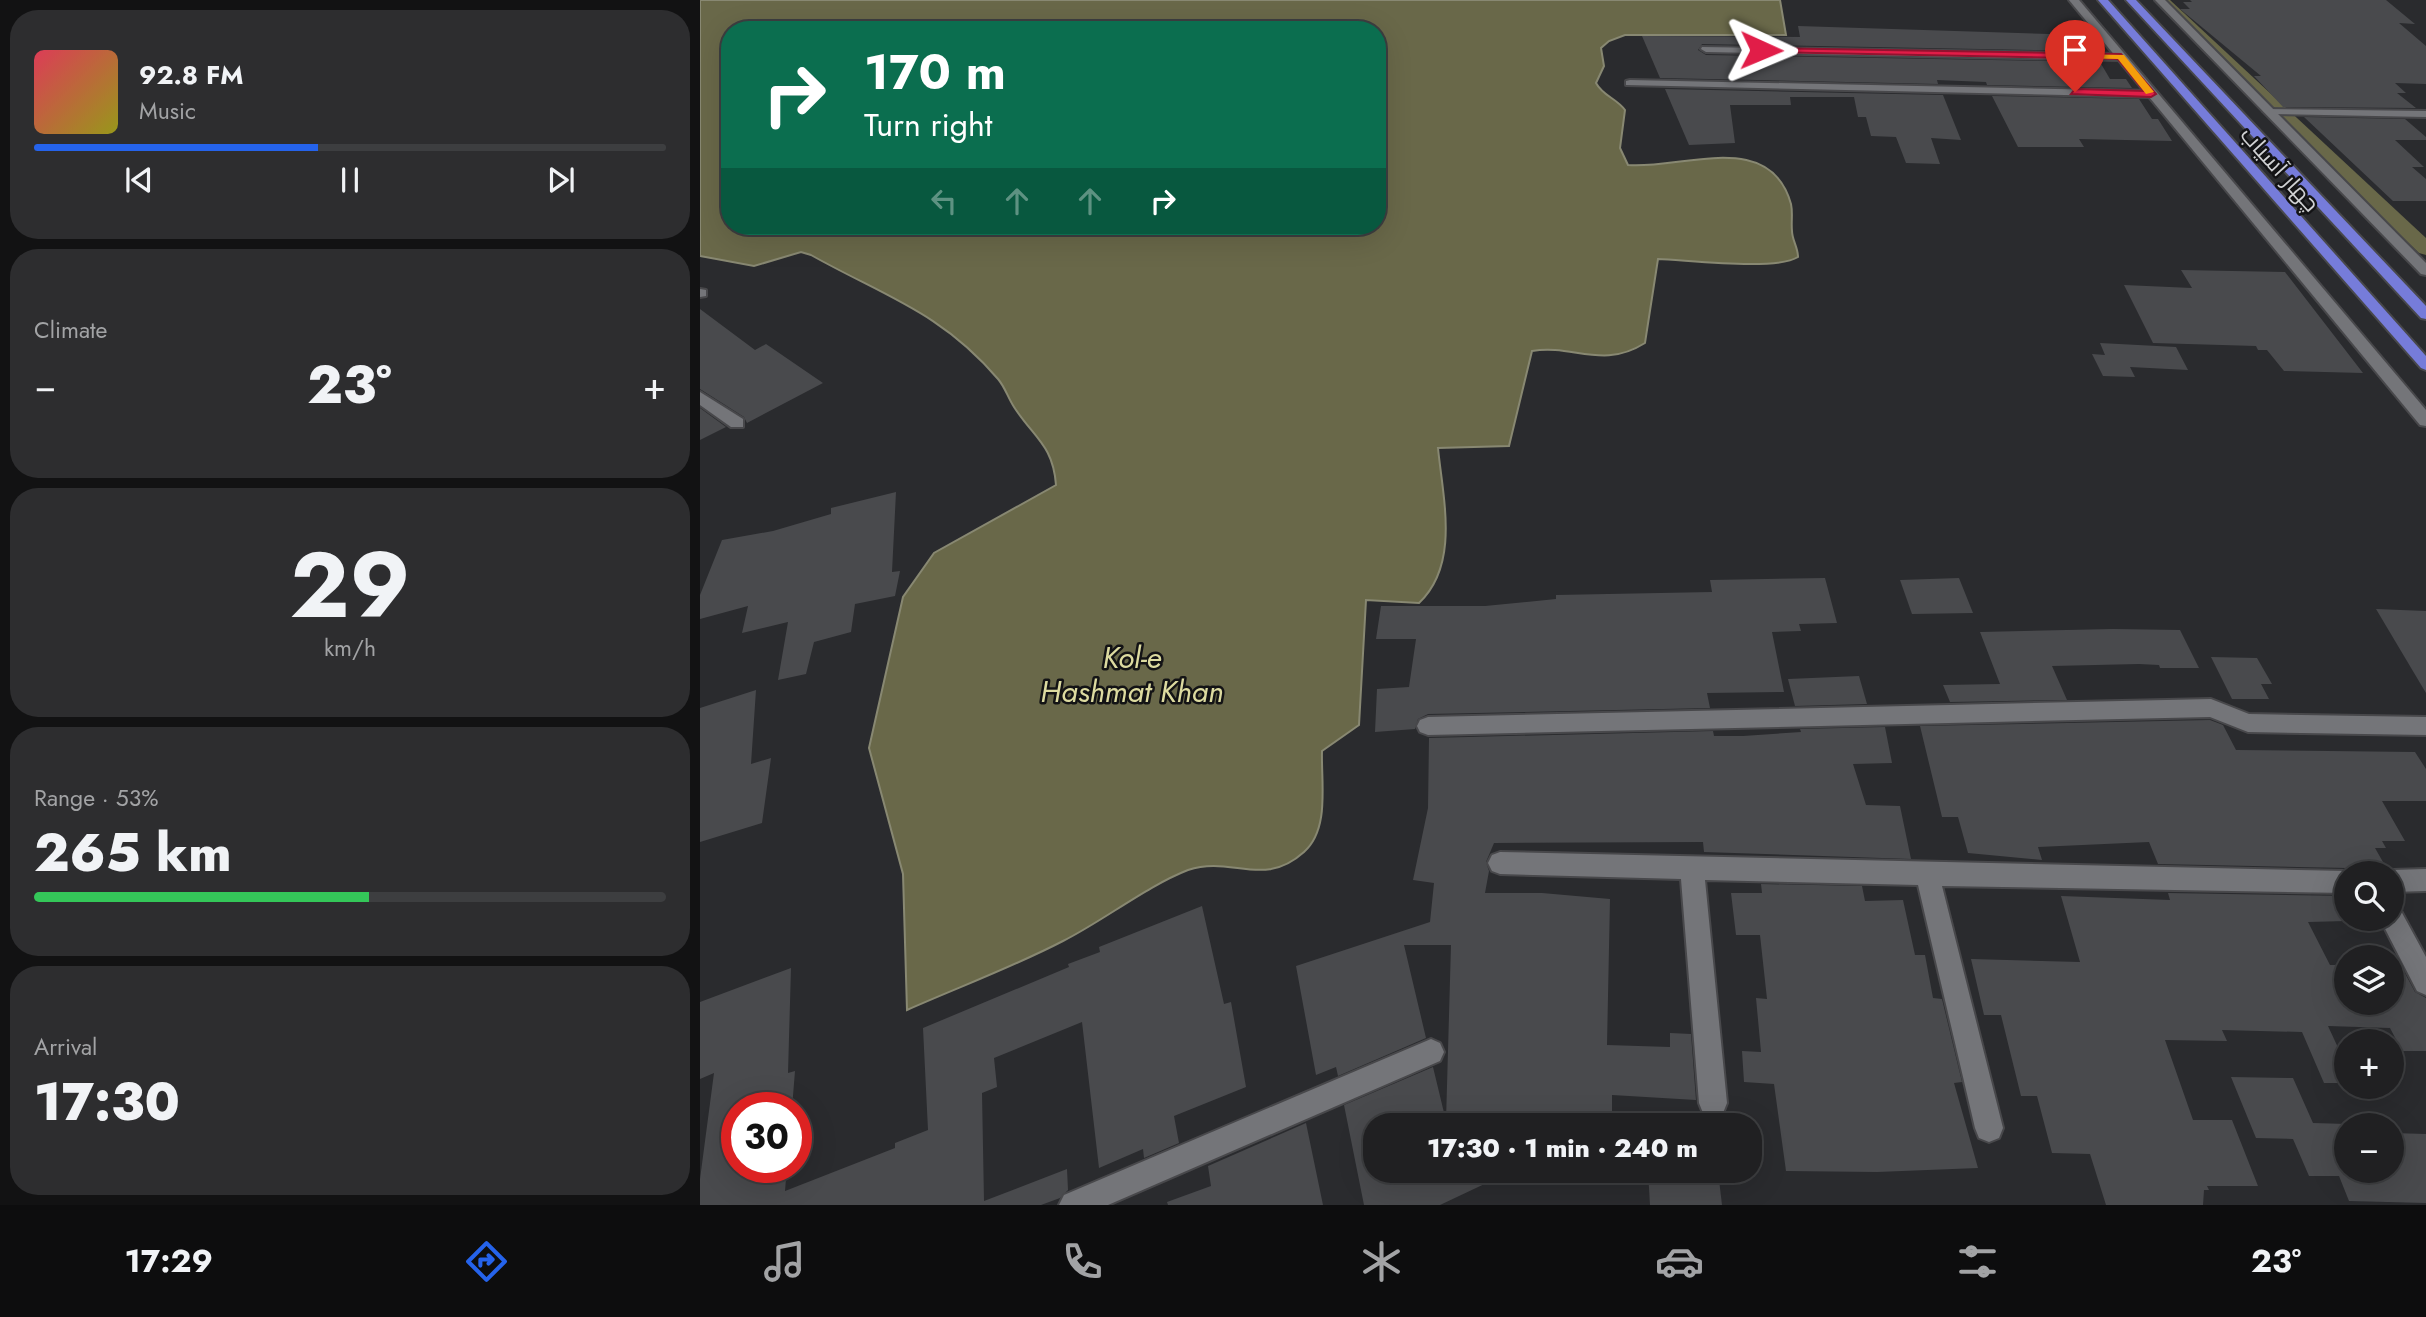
<!DOCTYPE html>
<html lang="en">
<head>
<meta charset="utf-8">
<style>
  :root { --surface:#202022; --page:#2d2d2f; --text:#f1f3f6; --muted:#a2a3a5; --line:#3d3e40; --accent:#2563eb }
  body { margin:0; font-family:Jost,Cairo,sans-serif; background:var(--page); color:var(--text); height:100vh; display:flex; flex-direction:column; font-size:26px; white-space:nowrap }
  * { box-sizing:border-box; margin:0 }
  p { font-size:23px; color:var(--muted) }
  .icon { flex:none; width:38px; height:38px; fill:none; stroke:currentColor; stroke-width:2; stroke-linecap:round; stroke-linejoin:round }
  .map { position:relative; flex:1; overflow:hidden }
  .details { display:flex; flex-direction:column; gap:10px; padding:10px; background:#121213; width:700px }
  .details>* { flex:none }
  .guide { position:absolute; left:21px; top:21px; width:665px; height:214px; border-radius:28px; box-shadow:0 7px 28px #0002,0 0 0 2px var(--line); background:#0b6e4f; color:#fff; overflow:hidden }
  .fabs { position:absolute; left:1634px; top:861px; display:grid; gap:14px }
  .fabs a { display:grid; place-items:center; width:70px; height:70px; border-radius:50%; background:var(--surface); box-shadow:0 7px 28px #0002,0 0 0 2px var(--line); font-size:35px }
  .speed { position:absolute; left:21px; top:1092px; display:flex; gap:14px; font-size:35px; font-weight:700; text-align:center }
  .speed>* { display:grid; place-content:center; width:91px; height:91px; border-radius:50%; background:var(--surface); box-shadow:0 7px 28px #0002,0 0 0 2px var(--line); line-height:1 }
  .speed .limit { border:10px solid #d22; background:#fff; color:#111 }
  .pin { position:absolute; display:grid; place-items:center; width:60px; height:60px; color:#fff; margin:-72px -30px; border-radius:50% 50% 50% 0; rotate:-45deg; box-shadow:0 0 7px #0007 }
  .pin .icon { rotate:45deg }
  .me { position:absolute; width:77px; margin:-38px; rotate:91deg; stroke-linejoin:round; filter:drop-shadow(0 0 5px #0008) }
  .turn { display:flex; align-items:center; gap:24px; height:147px; padding:0 28px; font-size:32px }
  .turn .icon { width:91px; height:91px; stroke-width:2.5 }
  .turn b { display:block; font-size:49px; line-height:60px }
  .lanes { display:flex; align-items:center; height:66px; padding:0 28px; background:#0003; justify-content:center; gap:35px; direction:ltr }
  .lanes .off { opacity:.35 }
  .big { font-size:52px; font-weight:800; line-height:1.1 }
  .details .card { flex:1; display:flex; flex-direction:column; justify-content:center; gap:10px; min-width:0; padding:0 24px; border-radius:28px; background:var(--page) }
  .details .dial { align-items:center; gap:0 }
  .dial b { font-size:91px; line-height:1 }
  .song { display:flex; align-items:center; gap:21px }
  .cover { width:84px; height:84px; border-radius:10px; background:linear-gradient(135deg,hsl(350 70% 55%),hsl(60 70% 35%)) }
  .played { height:7px; border-radius:4px; background:linear-gradient(90deg,var(--accent) 45%,var(--line) 45%) }
  .keys { display:flex; justify-content:space-around; direction:ltr }
  .heat { display:flex; justify-content:space-between; align-items:center; font-size:38px; direction:ltr }
  .charge { height:10px; border-radius:5px; background:linear-gradient(90deg,#34c759 53%,var(--line) 0) }
  .trip { position:absolute; left:663px; top:1113px; width:399px; height:70px; border-radius:28px; background:var(--surface); box-shadow:0 7px 28px #0002,0 0 0 2px var(--line); font-weight:800; line-height:70px; text-align:center }
  .tab-bar { display:flex; height:112px; justify-content:space-around; align-items:center; background:#0d0d0e; color:var(--muted) }
  .tab-bar .icon { width:49px; height:49px }
  .tab-bar .on { color:var(--accent) }
  .tab-bar b { font-size:32px; color:var(--text) }
  main { display:flex; flex:1; min-height:0 }
  .map>svg:first-child { display:block }
  .water { fill:#696849; stroke:#888872; stroke-width:2; fill-rule:evenodd }
  .lines { fill:none; stroke-linecap:round; stroke-linejoin:round }
  .canal { fill:#696849; fill-rule:evenodd }
  .building { fill:#494a4d }
  .minor-casing { stroke:#48484b; stroke-width:4 }
  .tertiary-casing { stroke:#48484b; stroke-width:4 }
  .trunk-casing { stroke:#48484b; stroke-width:4 }
  .minor { fill:#747579; fill-rule:evenodd }
  .tertiary { fill:#747579; fill-rule:evenodd }
  .trunk { fill:#767cda; fill-rule:evenodd }
  .route { fill:#e11d48; stroke:#92132f; stroke-width:2 }
  .slow { fill:#f59e0b }
  .labels { text-anchor:middle; stroke-width:5; stroke-linejoin:round; paint-order:stroke }
  .far-street-label { font-size:23px; fill:#d0d1d3; stroke:#131315 }
  .water-label { font-size:30px; font-style:italic; fill:#dddba0; stroke:#131315 }
</style>
</head>
<body>
<main>
<section class="details">
<div class="card">
<div class="song"><i class="cover"></i><div><b>92.8 FM</b><p>Music</p></div></div>
<div class="played"></div>
<div class="keys"><svg class="icon" aria-label="previous" viewBox="0 0 24 24"><path d="M18 5L8 12l10 7zM5 5v14"/></svg><svg class="icon" aria-label="pause" viewBox="0 0 24 24"><path d="M8 5v14M16 5v14"/></svg><svg class="icon" aria-label="next" viewBox="0 0 24 24"><path d="M6 5l10 7-10 7zM19 5v14"/></svg></div>
</div>
<div class="card"><p>Climate</p>
<div class="heat"><a>−</a><b class="big">23°</b><a>+</a></div>
</div>
<div class="card dial"><b>29</b><p>km/h</p></div>
<div class="card"><p>Range · 53%</p><b class="big">265 km</b><div class="charge"></div></div>
<div class="card"><p>Arrival</p><b class="big">17:30</b></div>
</section>
<div class="map">
<svg width="1726" height="1205" viewBox="0 0 1726 1205">
  <rect width="100%" height="100%" fill="#2a2b2e"/>
  <!-- water -->
  <path class="water" d="M0 0H1080L1086 35H925L909 41 901 48 904 66 896 83C903 96 916 98 925 110L920 148 928 165C980 170 1070 128 1091 204 1093 213 1091 222 1092 231 1092 240 1098 247 1098 257 1076 271 988 260 958 259L945 343C902 370 874 344 832 351L809 446 738 448C743 499 760 564 719 603L666 600 659 725 622 751C621 783 630 829 604 852 563 889 532 855 488 870 447 886 403 921 363 941 313 967 259 987 207 1010L203 874 169 748 203 597 234 553 356 485C353 445 334 438 314 407 308 398 305 387 298 379 241 312 184 296 111 255L101 252 54 266 0 256ZM30 30H677V226H30Z"/>
  <g class="lines">
    <!-- canal -->
    <path class="canal" d="M1455 0H1470L1726 238V255L1719 253Z"/>
  </g>
  <!-- building -->
  <g class="building">
    <path d="M1490 0H1686L1715 24 1699 23 1726 46V84L1695 83 1706 93H1697L1716 108 1583 107 1554 76H1561L1480 9H1490L1483 2H1492Z"/>
    <path d="M1098 26 1382 35 1392 51 1002 44 998 50 1006 55 1400 62 1410 79H1426L1432 88 1287 85 1286 82 1237 80 1238 84 960 78 942 36 1100 37Z"/>
    <path d="M965 89 1243 95 1261 140 1231 138 1240 164 1206 163 1196 137 1171 136 1166 117H1158L1154 97H1090L1091 105H1030L1035 143 989 145Z"/>
    <path d="M1292 96 1439 99 1452 119H1458L1472 141 1379 139 1384 147H1318Z"/>
    <path d="M1604 117 1705 119 1726 137V140H1695L1724 167H1712L1726 179V201H1693Z"/>
    <path d="M1481 270 1585 272 1663 373 1584 371 1567 350H1558L1556 346 1453 343 1424 285 1492 288Z"/>
    <path d="M0 309 55 350 66 344 123 383 47 423 44 417 0 389Z"/>
    <path d="M1400 343 1476 347 1488 370 1430 367 1435 377 1403 376 1392 354 1405 355Z"/>
    <path d="M0 408 26 427 0 440Z"/>
    <path d="M196 492 192 572 200 571 195 596 155 604 151 632 114 642 106 674 78 680 88 622 42 633 48 606 0 619V595L22 540 73 531 131 514V508Z"/>
    <path d="M1125 578 1137 623 1099 624 1101 631 1072 632 1084 692 1007 693 1010 708 728 714 718 719 715 729 675 732 677 689 709 687 716 639H676L681 606H785L856 599V595L1012 592 1010 580Z"/>
    <path d="M1259 578 1273 613 1212 614 1200 580Z"/>
    <path d="M1676 609 1726 611V693Z"/>
    <path d="M1413 629 1480 630 1499 668H1460L1459 665 1439 664 1352 666 1367 700 1250 702 1243 685 1300 684 1280 632Z"/>
    <path d="M1511 657 1557 658 1572 684H1561L1569 699H1532Z"/>
    <path d="M1159 676 1167 704 1095 706 1088 679Z"/>
    <path d="M56 690 51 764 71 758 62 823 0 842V708Z"/>
    <path d="M1510 720 1523 725 1536 750 1715 752 1726 769V801H1682L1705 841H1682L1686 848H1675L1687 869 1680 873H1657L1647 868 1458 864 1449 842 1338 847 1342 860 1268 853 1258 817H1242L1220 726Z"/>
    <path d="M1185 727 1192 763 1153 764 1166 805 1200 806 1211 859 1004 852 1003 842 794 843 786 862 789 871 785 893H842L910 899 907 1045 970 1047V1033L991 1034 996 1100 912 1095V1125H857V1111L783 1115 784 1125H676V1171H812L740 1205H664L644 1105 733 1067 746 1121 751 945H704L726 1038 638 1076 636 1067 616 1075 596 966 730 922 734 883 713 880 728 808 729 738 1013 731 1014 736H1043L1101 732 1100 729Z"/>
    <path d="M1061 884 1162 886 1165 901 1203 900 1215 955H1225L1233 998 1242 999 1262 1082 1254 1083 1278 1168 1177 1172 1086 1171 1074 1084 1044 1082 1042 1051 1061 1052 1056 998 1067 999 1060 935H1036L1031 893H1062Z"/>
    <path d="M1468 893 1647 896V921L1608 922 1630 965H1647V1003H1692V966H1701L1715 992 1726 998V1051H1702L1690 1028 1628 1026 1647 1067V1083H1624L1602 1032 1522 1030 1527 1041 1465 1040 1493 1120H1532L1558 1186H1507L1509 1190H1504L1503 1205H1406L1390 1154 1352 1153 1337 1096H1321L1301 1015H1284L1271 959 1380 962 1361 896 1470 900Z"/>
    <path d="M502 906 524 1004 531 1002 546 1087 474 1116 479 1143 444 1158 443 1149 399 1168 382 1022 294 1058 297 1087 282 1093 284 1201 367 1169 368 1190 360 1198 341 1205H0V1179L14 1073 0 1079V1002L91 968 88 1073 95 1071 92 1108H37V1167H87L85 1191 195 1148V1143L228 1130 223 1028 369 967 368 964 400 952 399 947Z"/>
    <path d="M1531 1077 1593 1078 1613 1123 1647 1124V1171H1692V1133L1726 1134V1203L1649 1201 1639 1176H1609L1593 1139 1556 1138Z"/>
    <path d="M606 1123 623 1205H468L467 1202 511 1186 508 1166Z"/>
    <path d="M948 1171H1018L1022 1205H950Z"/>
  </g>
  <g class="lines">
    <!-- minor casing -->
    <g class="minor-casing">
      <g id="minor">
        <path d="M1002 47 1421 54 1426 57 1421 60 1006 52 1001 49Z"/>
        <path d="M930 80 1451 91 1456 94 1451 97 926 85V81Z"/>
        <path d="M1565 109 1726 111V117L1569 114 1563 111Z"/>
        <path d="M0 289 6 290V296L0 297Z"/>
        <path d="M0 392 43 419V427H31L0 405Z"/>
        <path d="M1511 699 1549 714 1726 717V735L1548 732 1510 717 728 735 720 732 717 726 720 720 728 717Z"/>
        <path d="M800 852 1647 871 1654 873H1647V893L1242 886 1303 1128 1299 1138 1289 1142 1279 1138 1275 1128 1218 885 1005 880 1027 1103 1023 1113 1013 1117 1003 1113 999 1103 981 879 800 874 792 871 788 863 792 855Z"/>
        <path d="M1726 869V891L1692 892V873H1683L1692 870Z"/>
        <path d="M1692 907 1701 911 1726 957V995L1717 991 1680 919H1692Z"/>
        <path d="M731 1039 740 1043 744 1052 740 1061 408 1205H359L364 1195Z"/>
      </g>
    </g>
    <!-- tertiary casing -->
    <g class="tertiary-casing">
      <g id="tertiary">
        <path d="M1369 0H1379L1726 410V426L1720 425Z"/>
        <path d="M1455 0H1465L1726 263V275L1721 274Z"/>
      </g>
    </g>
    <!-- trunk casing -->
    <g class="trunk-casing">
      <g id="trunk">
        <path d="M1398 0H1408L1726 356V370L1721 368Z"/>
        <path d="M1426 0H1436L1726 306V319L1721 318Z"/>
      </g>
    </g>
    <!-- minor -->
    <use href="#minor" class="minor"/>
    <!-- tertiary -->
    <use href="#tertiary" class="tertiary"/>
    <!-- trunk -->
    <use href="#trunk" class="trunk"/>
  </g>
  <!-- route -->
  <path class="route" d="M1058 48 1421 54 1456 94 1451 97 1371 94 1375 89 1444 91 1418 59 1061 52Z"/>
  <!-- slow -->
  <path class="slow" d="M1366 54 1424 55 1454 92 1446 94 1418 59 1369 58Z"/>
  <g class="labels">
    <!-- far-street labels -->
    <g class="far-street-label">
      <text transform="translate(1580 169) rotate(48)" y="8">چهار آسیاب</text>
    </g>
    <!-- water labels -->
    <g class="water-label">
      <text x="432" y="668">Kol-e<tspan x="432" dy="34">Hashmat Khan</tspan></text>
    </g>
  </g>
</svg>
<div class="fabs">
<a><svg class="icon" aria-label="search" viewBox="0 0 24 24"><circle cx="10" cy="10" r="6"/><path d="M15 15l6 6"/></svg></a>
<a><svg class="icon" aria-label="layers" viewBox="0 0 24 24"><path d="M12 4l9 5-9 5-9-5zM3 14l9 5 9-5"/></svg></a>
<a>+</a>
<a>−</a>
</div>
<div class="speed"><div class="limit">30</div></div>
<div class="pin" style="left:1375px;top:92px;background:#d93025"><svg class="icon" aria-label="arrive" viewBox="0 0 24 24"><path d="M6 21V4h12l-3 4 3 4H6"/></svg></div>
<svg class="me" style="left:1061px;top:50px" viewBox="-20 -20 40 40"><path d="M0-17L14 15 0 8-14 15z" fill="#e11d48" stroke="#fff" stroke-width="4"/></svg>
<div class="trip">17:30 · 1 min · 240 m</div>
<div class="guide">
<div class="turn"><svg class="icon" aria-label="right" viewBox="0 0 24 24"><path d="M7 20v-9h11M14 6l5 5-5 5"/></svg><div><b>170 m</b>Turn right</div></div>
<div class="lanes"><svg class="icon off" aria-label="left" viewBox="0 0 24 24"><path d="M17 20v-9H6M10 6l-5 5 5 5"/></svg><svg class="icon off" aria-label="ahead" viewBox="0 0 24 24"><path d="M12 20V5M6 11l6-6 6 6"/></svg><svg class="icon off" aria-label="ahead" viewBox="0 0 24 24"><path d="M12 20V5M6 11l6-6 6 6"/></svg><svg class="icon" aria-label="right" viewBox="0 0 24 24"><path d="M7 20v-9h11M14 6l5 5-5 5"/></svg></div>
</div>
</div>
</main>
<nav class="tab-bar">
<b>17:29</b>
<svg class="icon on" aria-label="directions" viewBox="0 0 24 24"><path d="M12 3l9 9-9 9-9-9zM9 14v-3h6M13 9l2 2-2 2"/></svg>
<svg class="icon" aria-label="music" viewBox="0 0 24 24"><path d="M9 18V5l10-2v13"/><circle cx="6" cy="18" r="3"/><circle cx="16" cy="16" r="3"/></svg>
<svg class="icon" aria-label="phone" viewBox="0 0 24 24"><path d="M5 4h4l2 5-3 2q2 4 5 5l2-3 5 2v4C11 20 4 13 5 4z"/></svg>
<svg class="icon" aria-label="climate" viewBox="0 0 24 24"><path d="M12 3v18M4 7l16 10M4 17L20 7"/></svg>
<svg class="icon" aria-label="car" viewBox="0 0 24 24"><path d="M5 17H2v-5l4-1 3-4h7l3 4 3 1v5h-3M9 17h6M6 11h13"/><circle cx="7" cy="17" r="2"/><circle cx="17" cy="17" r="2"/></svg>
<svg class="icon" aria-label="filters" viewBox="0 0 24 24"><path d="M4 7h16M4 17h16"/><circle cx="9" cy="7" r="2"/><circle cx="15" cy="17" r="2"/></svg>
<b>23°</b>
</nav>
</body>
</html>
